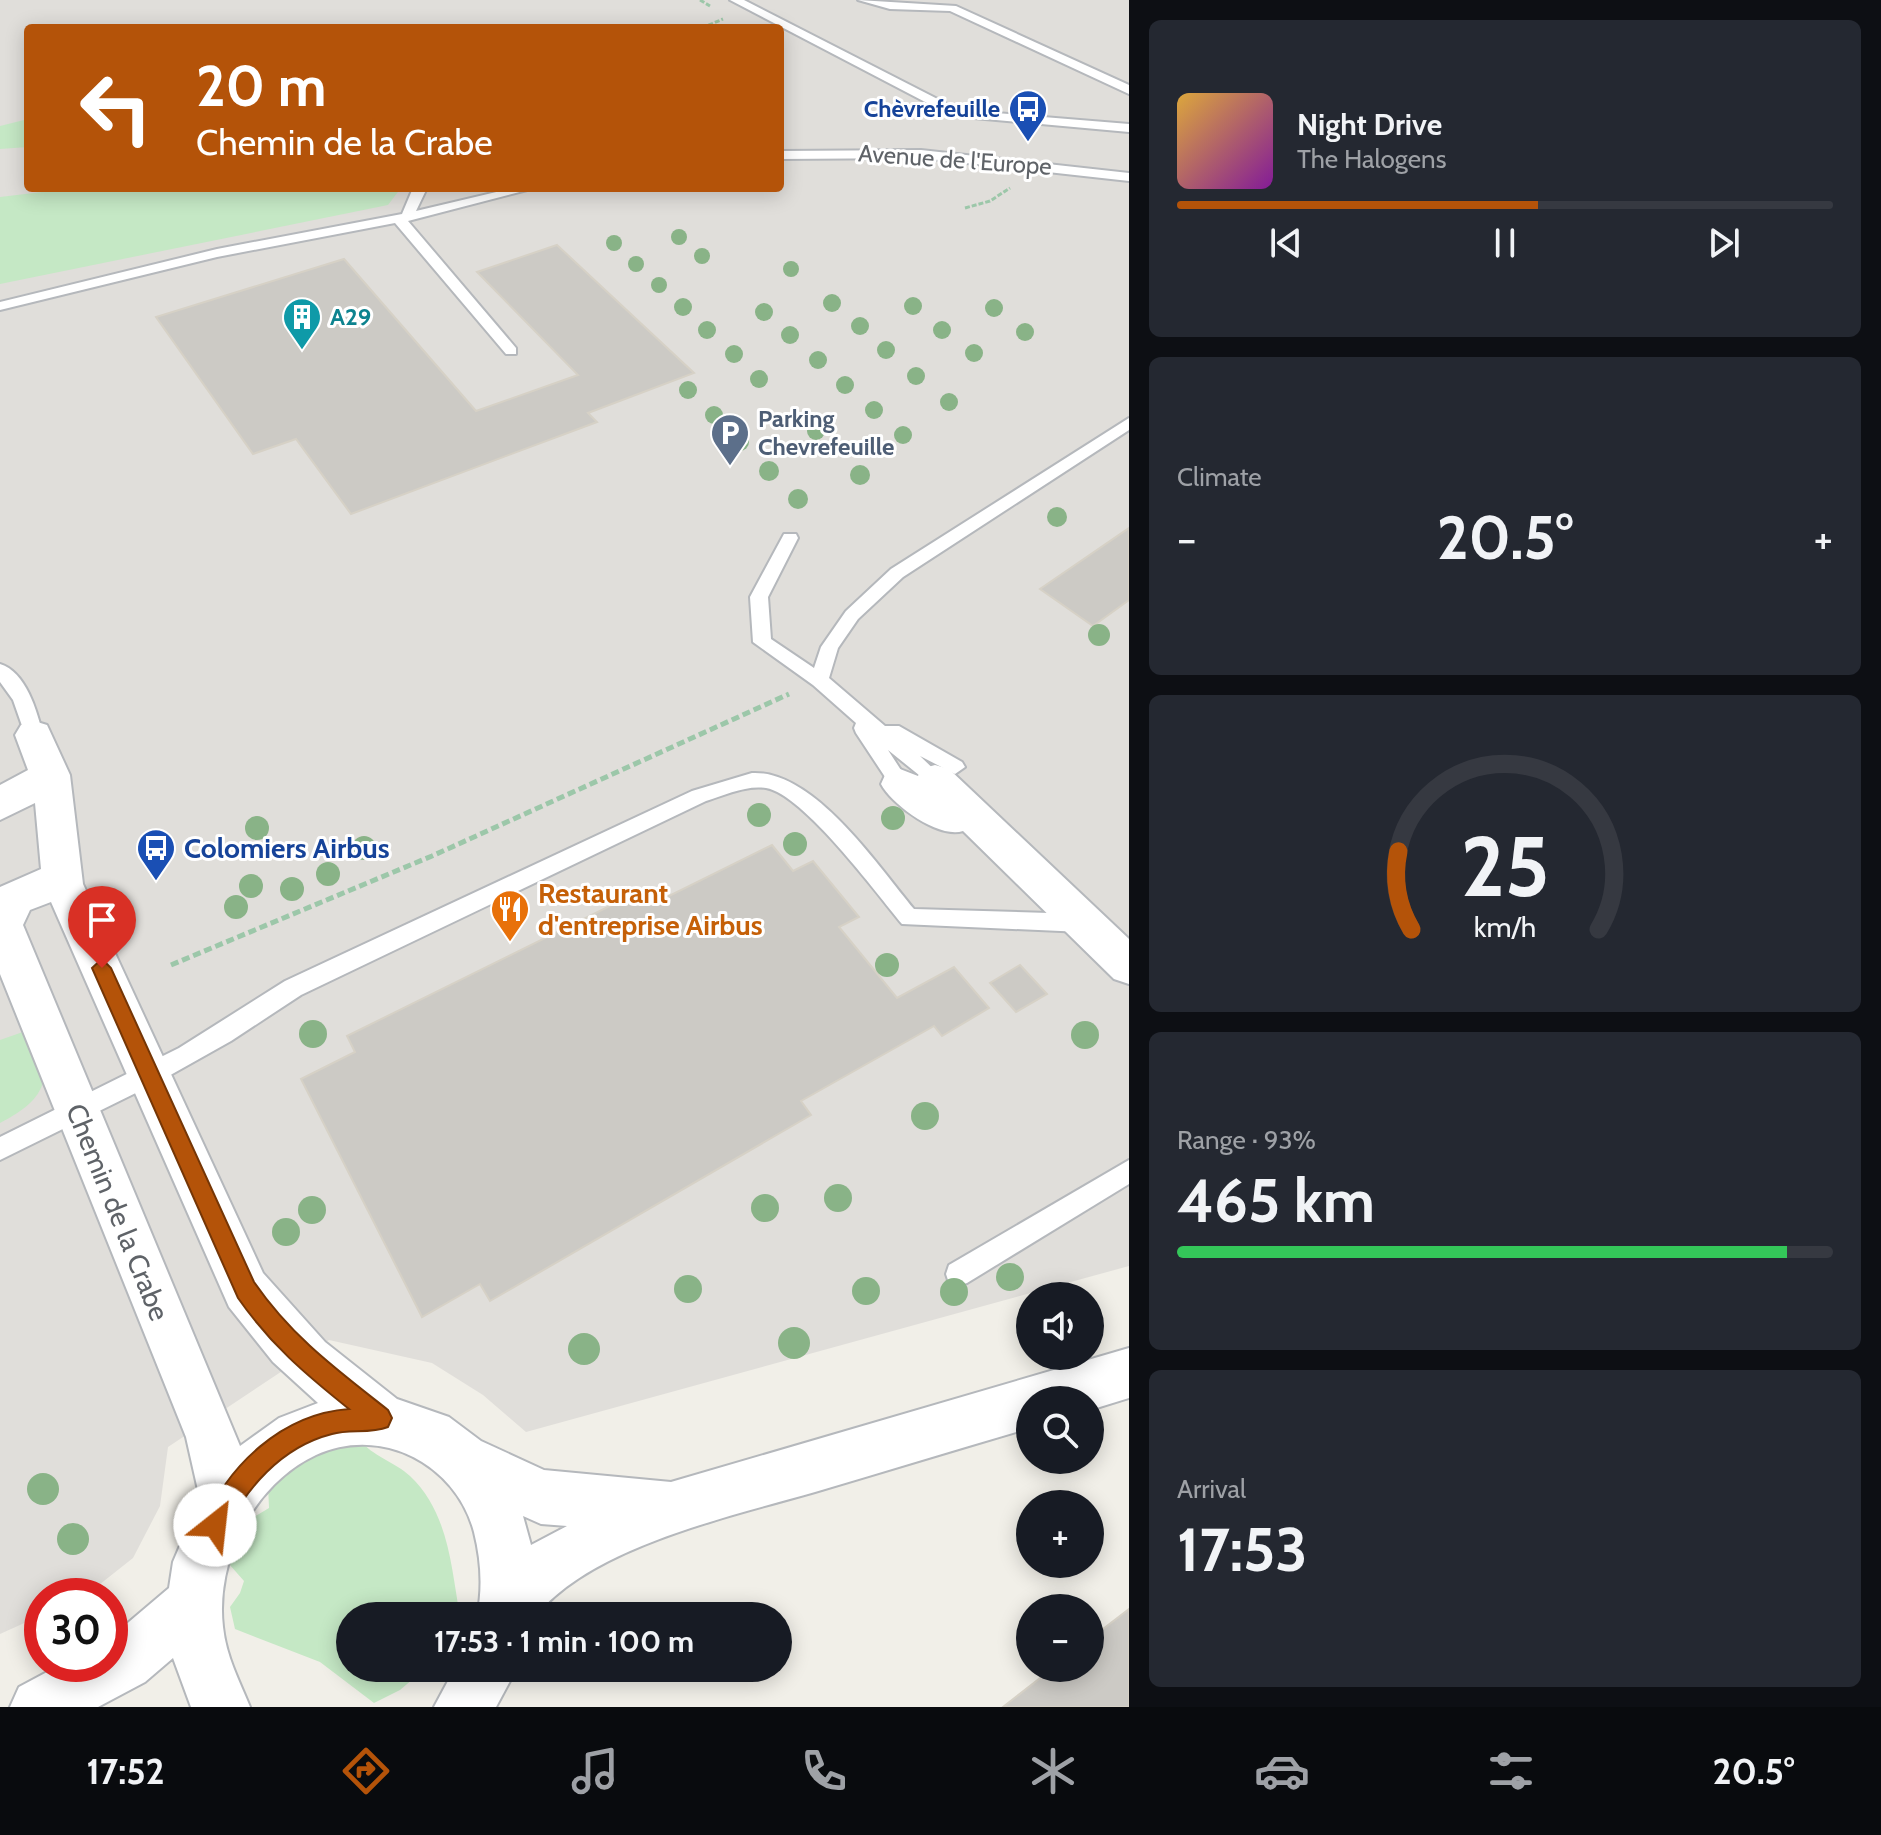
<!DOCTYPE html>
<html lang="en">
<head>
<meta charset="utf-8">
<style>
  :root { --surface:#171b24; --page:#242831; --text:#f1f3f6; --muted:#9ea1a6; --line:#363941; --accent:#b45309 }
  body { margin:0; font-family:Cabin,sans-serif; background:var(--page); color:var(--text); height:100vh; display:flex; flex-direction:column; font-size:30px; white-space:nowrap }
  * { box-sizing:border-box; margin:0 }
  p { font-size:26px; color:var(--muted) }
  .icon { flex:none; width:44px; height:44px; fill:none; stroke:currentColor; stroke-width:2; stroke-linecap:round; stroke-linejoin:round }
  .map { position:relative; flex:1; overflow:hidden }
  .side { display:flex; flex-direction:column; gap:20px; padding:20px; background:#0d0f14; width:752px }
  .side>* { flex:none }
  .guide { position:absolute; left:24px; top:24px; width:760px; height:168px; border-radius:8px; box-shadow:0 4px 20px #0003; background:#b45309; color:#fff; overflow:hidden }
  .controls { position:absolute; left:1016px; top:1282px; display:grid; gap:16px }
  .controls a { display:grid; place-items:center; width:88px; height:88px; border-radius:50%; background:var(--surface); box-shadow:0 4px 20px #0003; font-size:40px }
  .speed { position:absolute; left:24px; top:1578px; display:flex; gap:16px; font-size:40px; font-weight:700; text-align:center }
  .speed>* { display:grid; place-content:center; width:104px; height:104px; border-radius:50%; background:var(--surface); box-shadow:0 4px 20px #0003; line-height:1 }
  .speed .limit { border:12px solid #d22; background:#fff; color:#111 }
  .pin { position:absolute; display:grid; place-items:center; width:68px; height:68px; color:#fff; margin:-82px -34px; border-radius:50% 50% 50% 0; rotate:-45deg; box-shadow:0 0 8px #0007 }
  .pin .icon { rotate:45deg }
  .me { position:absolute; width:88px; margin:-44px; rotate:29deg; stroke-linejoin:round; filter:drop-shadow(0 0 6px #0008) }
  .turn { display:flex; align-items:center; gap:28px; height:168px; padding:0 40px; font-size:36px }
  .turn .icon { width:104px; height:104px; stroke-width:2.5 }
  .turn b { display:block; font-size:56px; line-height:68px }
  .big { font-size:60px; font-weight:700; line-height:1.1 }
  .side .tile { flex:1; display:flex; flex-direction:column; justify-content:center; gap:12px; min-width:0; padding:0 28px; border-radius:12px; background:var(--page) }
  .side .dial { align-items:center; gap:0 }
  .dial svg { height:208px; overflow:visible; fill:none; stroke:var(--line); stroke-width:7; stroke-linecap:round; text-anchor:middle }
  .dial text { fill:var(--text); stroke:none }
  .song { display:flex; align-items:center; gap:24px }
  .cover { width:96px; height:96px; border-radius:12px; background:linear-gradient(135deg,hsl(40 70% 55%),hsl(290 70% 35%)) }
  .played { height:8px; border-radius:4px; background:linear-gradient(90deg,var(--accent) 55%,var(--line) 55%) }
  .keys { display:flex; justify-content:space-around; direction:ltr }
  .heat { display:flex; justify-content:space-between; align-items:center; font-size:44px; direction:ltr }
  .charge { height:12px; border-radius:6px; background:linear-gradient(90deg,#34c759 93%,var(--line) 0) }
  .trip { position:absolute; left:336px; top:1602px; width:456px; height:80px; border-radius:40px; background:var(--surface); box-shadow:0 4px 20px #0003; font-weight:700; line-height:80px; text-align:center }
  .tab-bar { display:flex; height:128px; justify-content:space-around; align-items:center; background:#090b0e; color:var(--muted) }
  .tab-bar .icon { width:56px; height:56px }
  .tab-bar .current { color:var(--accent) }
  .tab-bar b { font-size:36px; color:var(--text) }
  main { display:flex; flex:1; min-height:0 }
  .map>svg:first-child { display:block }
  .industrial { fill:#e0deda; fill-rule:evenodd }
  .green { fill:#c5e8c5 }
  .building { fill:#cccac5; stroke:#d6d1c6; stroke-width:2 }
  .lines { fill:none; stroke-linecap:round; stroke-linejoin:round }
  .lane-casing { stroke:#b5b8bc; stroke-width:4 }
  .street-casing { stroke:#b5b8bc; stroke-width:4 }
  .path-far1 { stroke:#9cc7a9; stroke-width:3; stroke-dasharray:5 2; stroke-linecap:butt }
  .path { stroke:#9cc7a9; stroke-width:5; stroke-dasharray:8 4; stroke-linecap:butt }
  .lane { fill:#fff; fill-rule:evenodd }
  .street { fill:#fff; fill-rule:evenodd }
  .tree { fill:#89b387 }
  .route { fill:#b45309; stroke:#753606; stroke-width:2 }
  .labels { text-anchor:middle; stroke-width:6; stroke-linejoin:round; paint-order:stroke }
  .far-transit-label { font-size:24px; font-weight:bold; fill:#164399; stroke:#fff; text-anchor:end }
  .far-street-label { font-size:24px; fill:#5f6368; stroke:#fff }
  .far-culture-label { font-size:24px; font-weight:bold; fill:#0d838f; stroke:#fff; text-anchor:start }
  .far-service-label { font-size:24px; font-weight:bold; fill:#4e5e75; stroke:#fff; text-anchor:start }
  .transit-label { font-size:28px; font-weight:bold; fill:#164399; stroke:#fff; text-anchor:start }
  .food-label { font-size:28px; font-weight:bold; fill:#c56008; stroke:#fff; text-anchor:start }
  .street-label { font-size:28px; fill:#5f6368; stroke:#fff }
</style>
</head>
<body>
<main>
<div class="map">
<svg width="1129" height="1707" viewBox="0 0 1129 1707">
  <rect width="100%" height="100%" fill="#f1efe8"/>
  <!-- industrial -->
  <path class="industrial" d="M0 0H1129V1266L526 1432 483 1395 432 1363 329 1340 168 1447 160 1506 133 1558 85 1596H42V1615L0 1634ZM28 28H780V188H28Z"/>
  <!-- green -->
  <g class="green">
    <path d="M28 119V147L0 149V126Z"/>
    <path d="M75 188H401L388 205 0 284V197Z"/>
    <path d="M37 1027C51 1077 50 1097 0 1123V1040Z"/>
    <path d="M360 1440C372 1456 395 1462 410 1476 449 1513 451 1567 460 1616H350V1668H426L400 1690 374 1703 320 1662 235 1629 230 1607 240 1593 244 1581 229 1564 241 1525 269 1508 268 1484 311 1450Z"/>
  </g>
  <!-- building -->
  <g class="building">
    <path d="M557 245 694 373 588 413 597 422 351 514 296 439 253 454 156 317 344 259 476 411 578 375 477 272Z"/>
    <path d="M1129 528V600L1093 626 1040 589Z"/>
    <path d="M772 845 793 871 813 861 859 917 839 927 897 998 954 967 989 1008 942 1036 934 1026 801 1101 811 1115 490 1301 480 1284 422 1317 301 1079 355 1052 347 1036 642 890 653 904Z"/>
    <path d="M1020 965 1047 994 1016 1012 990 983Z"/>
    <path d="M1129 1609V1707H1003L1053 1668H1090V1639Z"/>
  </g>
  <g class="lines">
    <!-- lane casing -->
    <g class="lane-casing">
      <g id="lane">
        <path d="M730 0H744L959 110 1129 124V132L952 116Z"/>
        <path d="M858 0 956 6 1129 85V94L950 11 890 9Z"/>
        <path d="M921 150 1129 173V181L921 158 780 159V151Z"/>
        <path d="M413 188H427L416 211 513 188H535L408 221 516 348V354H506L395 223 217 257 0 310V302L217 249 402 214Z"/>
        <path d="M1129 418V430L903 577 858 619 838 648 829 678 885 726H899L962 762 965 767 955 774 920 756 945 780 935 788 888 750 910 784 900 792 893 789 856 733 854 728 856 723 813 685 753 642 750 597 784 534H796L798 538 768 597 771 639 814 668 821 647 846 611 891 569Z"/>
        <path d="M0 664C26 672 37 711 43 735L41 740 34 742 27 740 13 700 0 682Z"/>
        <path d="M752 773C814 770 877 865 914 909L1083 914 1090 917 1093 923 1090 929 1083 932 902 924C877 894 803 794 766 788 746 785 725 795 706 801L301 995 231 1041 158 1082 0 1160V1137L179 1048 285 981 692 791Z"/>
        <path d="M1129 1160V1184L967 1283 958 1286 949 1283 946 1274 949 1265Z"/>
      </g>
    </g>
    <!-- street casing -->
    <g class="street-casing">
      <g id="street">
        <path d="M34 721 47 725 70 775 83 884 263 1273 325 1342 397 1399 449 1417 481 1441 544 1470 671 1482 1129 1348V1398L1090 1410V1400H1030V1428C958 1449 886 1471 815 1492 732 1516 590 1547 536 1616H477C483 1588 481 1560 474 1532 456 1464 381 1425 316 1455 254 1484 215 1560 223 1627 226 1656 239 1680 250 1707H191L173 1658 145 1682 98 1707H10L19 1687 62 1664H110V1638L169 1588 173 1562 200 1499 186 1437 0 974V887L41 869 35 803 0 820V785L28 770 15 735 21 725ZM51 902 229 1307 273 1362 318 1403 279 1418 240 1446 23 925 30 910ZM523 1516 541 1524 567 1526 531 1545Z"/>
        <path d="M935 765 949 769 1129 939V984L1114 979 963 831C939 839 892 805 881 784L886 773 900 769 918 776 921 769Z"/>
        <path d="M455 1668H517L496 1707H434Z"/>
      </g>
    </g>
    <!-- path-far1 -->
    <g class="path-far1">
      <path d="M700 0 710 6"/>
      <path d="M702 28 723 19"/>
      <path d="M965 208 990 201 1010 188"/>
    </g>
    <!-- path -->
    <path class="path" d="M171 965 432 856 789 694"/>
    <!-- lane -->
    <use href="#lane" class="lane"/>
    <!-- street -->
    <use href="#street" class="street"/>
  </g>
  <!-- trees -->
  <g class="tree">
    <circle cx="679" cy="237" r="8"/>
    <circle cx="614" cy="243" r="8"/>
    <circle cx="702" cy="256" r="8"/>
    <circle cx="636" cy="264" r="8"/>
    <circle cx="791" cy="269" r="8"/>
    <circle cx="659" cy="285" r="8"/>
    <circle cx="832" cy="303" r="9"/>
    <circle cx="913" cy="306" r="9"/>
    <circle cx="683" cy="307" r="9"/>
    <circle cx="994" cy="308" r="9"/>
    <circle cx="764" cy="312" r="9"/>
    <circle cx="860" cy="326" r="9"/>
    <circle cx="707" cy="330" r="9"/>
    <circle cx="942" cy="330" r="9"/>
    <circle cx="1025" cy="332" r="9"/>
    <circle cx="790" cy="335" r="9"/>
    <circle cx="886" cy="350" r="9"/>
    <circle cx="974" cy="353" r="9"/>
    <circle cx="734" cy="354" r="9"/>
    <circle cx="818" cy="360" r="9"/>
    <circle cx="916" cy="376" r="9"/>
    <circle cx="759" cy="379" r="9"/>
    <circle cx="845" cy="385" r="9"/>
    <circle cx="688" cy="390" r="9"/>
    <circle cx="949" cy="402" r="9"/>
    <circle cx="874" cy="410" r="9"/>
    <circle cx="714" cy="415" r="9"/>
    <circle cx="816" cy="431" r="9"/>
    <circle cx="903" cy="435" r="9"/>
    <circle cx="740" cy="442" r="9"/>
    <circle cx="769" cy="471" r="10"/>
    <circle cx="860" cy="475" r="10"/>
    <circle cx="798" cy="499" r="10"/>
    <circle cx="1057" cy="517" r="10"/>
    <circle cx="1099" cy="635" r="11"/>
    <circle cx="759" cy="815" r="12"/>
    <circle cx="893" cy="818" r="12"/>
    <circle cx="257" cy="828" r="12"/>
    <circle cx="795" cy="844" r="12"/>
    <circle cx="364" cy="848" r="12"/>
    <circle cx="328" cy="874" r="12"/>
    <circle cx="251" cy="886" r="12"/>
    <circle cx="292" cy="889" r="12"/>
    <circle cx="236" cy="907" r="12"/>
    <circle cx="887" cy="965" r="12"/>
    <circle cx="313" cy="1034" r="14"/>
    <circle cx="1085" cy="1035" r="14"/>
    <circle cx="925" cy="1116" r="14"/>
    <circle cx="838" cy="1198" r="14"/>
    <circle cx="765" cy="1208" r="14"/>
    <circle cx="312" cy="1210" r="14"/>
    <circle cx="286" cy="1232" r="14"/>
    <circle cx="1010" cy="1277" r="14"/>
    <circle cx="688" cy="1289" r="14"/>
    <circle cx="866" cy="1291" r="14"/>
    <circle cx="954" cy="1292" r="14"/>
    <circle cx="794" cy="1343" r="16"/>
    <circle cx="584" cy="1349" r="16"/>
    <circle cx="43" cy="1489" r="16"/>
    <circle cx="73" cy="1539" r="16"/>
  </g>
  <!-- route -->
  <path class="route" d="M102 959 111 968 254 1282C292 1337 336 1369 388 1410L392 1418 388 1427C370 1434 350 1429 332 1434 281 1447 245 1489 224 1534L215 1538 207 1534 203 1525C228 1465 282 1414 349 1409 304 1373 271 1345 238 1298L92 968Z"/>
  <!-- icons -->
  <defs>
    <g id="bus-pin" transform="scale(2)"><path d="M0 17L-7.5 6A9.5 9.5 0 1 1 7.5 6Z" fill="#1a4fb4" stroke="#fff"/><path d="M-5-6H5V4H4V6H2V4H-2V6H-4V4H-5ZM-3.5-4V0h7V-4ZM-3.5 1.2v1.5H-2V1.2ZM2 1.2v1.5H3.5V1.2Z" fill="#fff"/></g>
    <g id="building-pin" transform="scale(2)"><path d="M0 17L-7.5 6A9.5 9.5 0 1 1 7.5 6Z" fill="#0f9aa8" stroke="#fff"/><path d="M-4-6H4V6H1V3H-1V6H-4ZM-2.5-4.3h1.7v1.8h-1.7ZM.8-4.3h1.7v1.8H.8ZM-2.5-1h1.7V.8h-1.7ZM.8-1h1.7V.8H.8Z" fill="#fff"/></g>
    <g id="parking-pin" transform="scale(2)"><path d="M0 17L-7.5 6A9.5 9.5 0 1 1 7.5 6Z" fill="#5c6f8a" stroke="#fff"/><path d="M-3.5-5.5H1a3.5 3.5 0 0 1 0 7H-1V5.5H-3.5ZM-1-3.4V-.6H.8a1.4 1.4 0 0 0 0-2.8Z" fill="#fff"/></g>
    <g id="restaurant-pin" transform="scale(2)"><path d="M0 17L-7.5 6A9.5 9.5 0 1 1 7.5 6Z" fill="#e8710a" stroke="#fff"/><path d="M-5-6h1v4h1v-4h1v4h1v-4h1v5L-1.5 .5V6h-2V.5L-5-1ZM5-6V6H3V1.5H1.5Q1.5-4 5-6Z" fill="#fff"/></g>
  </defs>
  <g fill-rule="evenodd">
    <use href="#bus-pin" x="1028" y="109"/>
    <use href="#building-pin" x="302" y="317"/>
    <use href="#parking-pin" x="730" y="433"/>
    <use href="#bus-pin" x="156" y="848"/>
    <use href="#restaurant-pin" x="510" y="909"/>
  </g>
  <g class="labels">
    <!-- far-transit labels -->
    <g class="far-transit-label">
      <text x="1000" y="117">Chèvrefeuille</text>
    </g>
    <!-- far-street labels -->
    <g class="far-street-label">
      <text transform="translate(955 160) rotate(4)" y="8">Avenue de l'Europe</text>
    </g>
    <!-- far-culture labels -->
    <g class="far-culture-label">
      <text x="330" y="325">A29</text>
    </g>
    <!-- far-service labels -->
    <g class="far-service-label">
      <text x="758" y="427">Parking<tspan x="758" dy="28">Chevrefeuille</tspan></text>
    </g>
    <!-- transit labels -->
    <g class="transit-label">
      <text x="184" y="858">Colomiers Airbus</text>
    </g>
    <!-- food labels -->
    <g class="food-label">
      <text x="538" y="903">Restaurant<tspan x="538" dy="32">d'entreprise Airbus</tspan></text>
    </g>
    <!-- street labels -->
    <g class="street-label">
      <text transform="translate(118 1212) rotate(68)" y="10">Chemin de la Crabe</text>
    </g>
  </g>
</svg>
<div class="controls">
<a><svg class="icon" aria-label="sound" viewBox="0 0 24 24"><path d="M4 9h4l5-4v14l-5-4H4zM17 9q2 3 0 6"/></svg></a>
<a><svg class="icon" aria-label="search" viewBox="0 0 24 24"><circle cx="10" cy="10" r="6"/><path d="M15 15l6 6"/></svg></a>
<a>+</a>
<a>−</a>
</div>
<div class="speed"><div class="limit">30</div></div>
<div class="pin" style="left:102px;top:968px;background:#d93025"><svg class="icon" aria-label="arrive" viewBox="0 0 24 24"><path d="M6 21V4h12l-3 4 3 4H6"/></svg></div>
<svg class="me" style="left:215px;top:1525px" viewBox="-20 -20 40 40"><circle r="19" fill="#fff"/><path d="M0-13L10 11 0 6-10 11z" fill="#b45309"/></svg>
<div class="trip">17:53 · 1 min · 100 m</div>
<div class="guide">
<div class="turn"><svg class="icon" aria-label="left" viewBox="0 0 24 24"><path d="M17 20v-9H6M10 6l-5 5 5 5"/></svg><div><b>20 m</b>Chemin de la Crabe</div></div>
</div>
</div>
<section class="side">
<div class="tile">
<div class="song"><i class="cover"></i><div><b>Night Drive</b><p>The Halogens</p></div></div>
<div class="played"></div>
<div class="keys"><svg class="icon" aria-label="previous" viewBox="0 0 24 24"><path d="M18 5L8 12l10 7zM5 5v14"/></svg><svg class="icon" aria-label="pause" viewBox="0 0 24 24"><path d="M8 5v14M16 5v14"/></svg><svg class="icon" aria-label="next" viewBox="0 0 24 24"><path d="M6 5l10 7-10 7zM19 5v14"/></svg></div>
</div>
<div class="tile"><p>Climate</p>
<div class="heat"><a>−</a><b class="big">20.5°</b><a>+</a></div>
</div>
<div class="tile dial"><svg viewBox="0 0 100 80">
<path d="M14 69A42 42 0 1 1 86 69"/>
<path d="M14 69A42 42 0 0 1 9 39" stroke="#b45309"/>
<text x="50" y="56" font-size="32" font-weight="700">25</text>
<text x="50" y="72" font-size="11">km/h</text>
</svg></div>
<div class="tile"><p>Range · 93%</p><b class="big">465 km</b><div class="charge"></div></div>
<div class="tile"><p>Arrival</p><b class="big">17:53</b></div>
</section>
</main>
<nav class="tab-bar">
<b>17:52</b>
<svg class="icon current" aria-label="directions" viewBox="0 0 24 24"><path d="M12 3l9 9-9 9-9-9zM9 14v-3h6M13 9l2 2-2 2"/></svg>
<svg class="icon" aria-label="music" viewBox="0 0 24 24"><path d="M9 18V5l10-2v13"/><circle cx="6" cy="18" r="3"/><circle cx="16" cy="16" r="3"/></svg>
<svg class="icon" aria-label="phone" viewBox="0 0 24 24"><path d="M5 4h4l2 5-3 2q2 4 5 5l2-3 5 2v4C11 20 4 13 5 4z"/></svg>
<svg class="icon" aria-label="climate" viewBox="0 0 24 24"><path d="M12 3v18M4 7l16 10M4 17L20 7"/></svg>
<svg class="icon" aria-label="car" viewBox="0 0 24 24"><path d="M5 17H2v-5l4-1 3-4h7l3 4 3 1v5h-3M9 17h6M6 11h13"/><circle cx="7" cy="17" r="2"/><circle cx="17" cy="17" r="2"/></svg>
<svg class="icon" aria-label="filters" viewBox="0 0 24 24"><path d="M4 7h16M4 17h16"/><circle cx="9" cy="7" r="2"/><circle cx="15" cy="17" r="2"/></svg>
<b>20.5°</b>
</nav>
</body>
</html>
